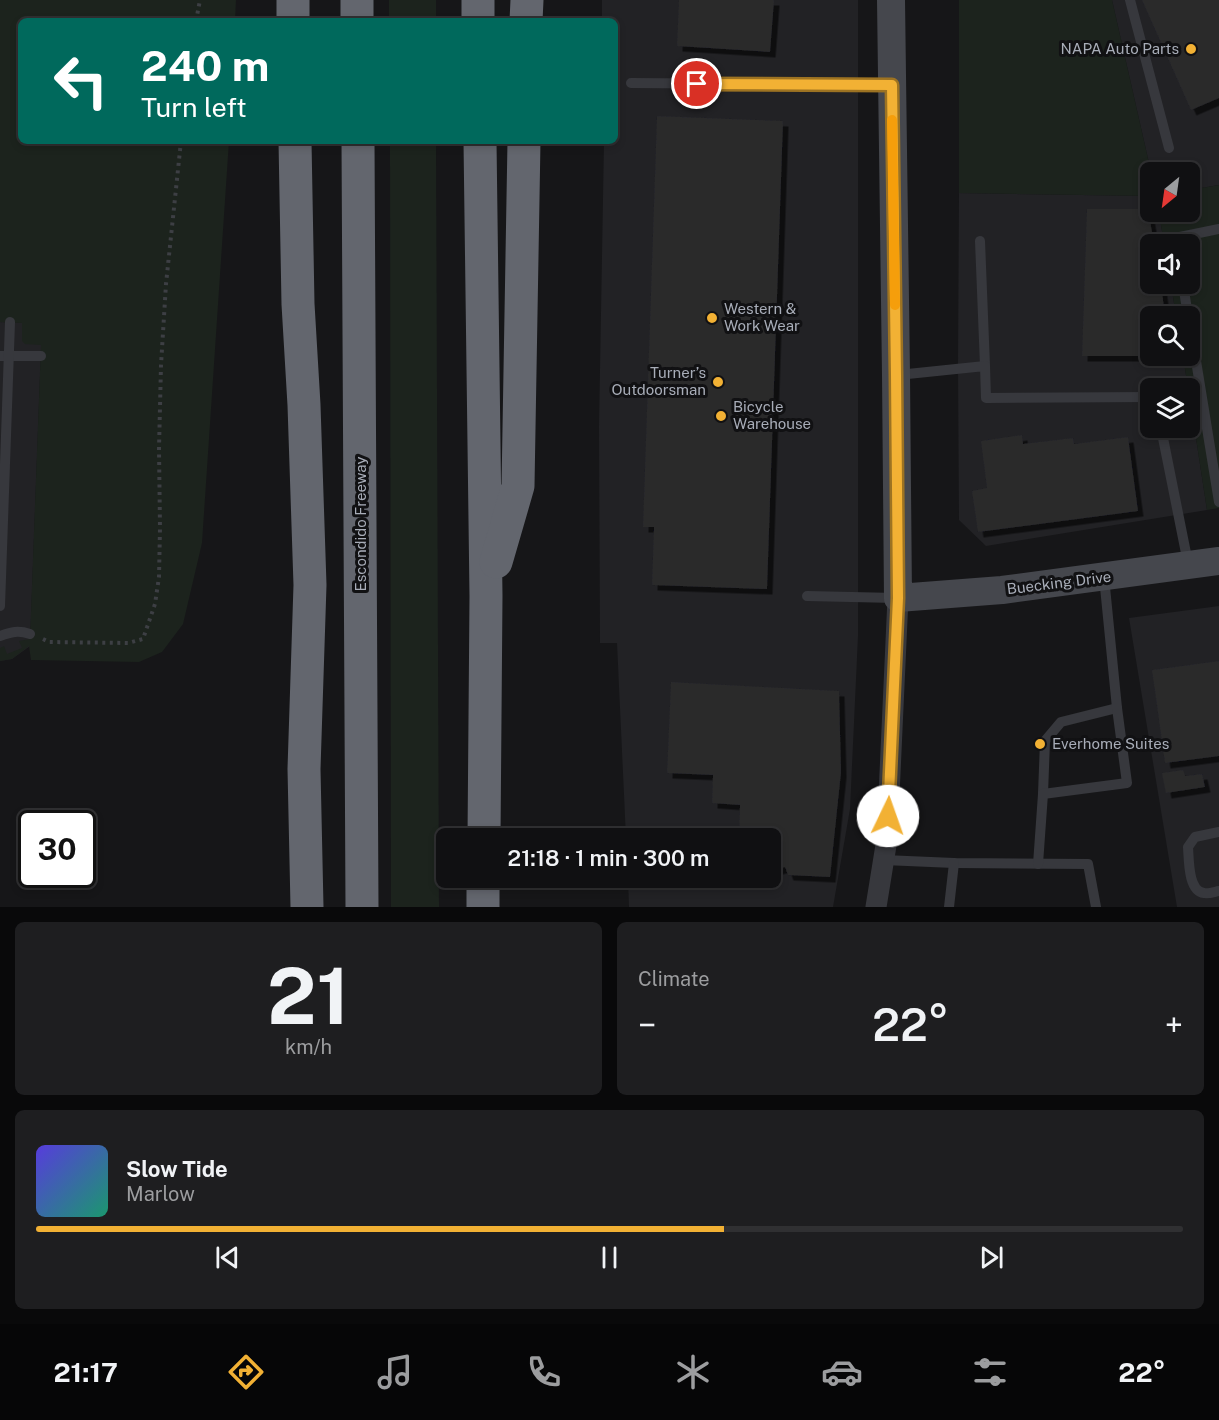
<!DOCTYPE html>
<html lang="en">
<head>
<meta charset="utf-8">
<style>
  :root { --surface:#101012; --page:#1e1e20; --text:#f1f3f6; --muted:#9c9d9f; --line:#303032; --accent:#f2b134 }
  body { margin:0; font-family:"Public Sans",sans-serif; background:var(--page); color:var(--text); height:100vh; display:flex; flex-direction:column; font-size:22px; white-space:nowrap }
  * { box-sizing:border-box; margin:0 }
  p { font-size:20px; color:var(--muted) }
  .icon { flex:none; width:33px; height:33px; fill:none; stroke:currentColor; stroke-width:2; stroke-linecap:round; stroke-linejoin:round }
  .map { position:relative; height:907px; overflow:hidden }
  .drawer { display:flex; flex-direction:column; gap:15px; padding:15px; background:#09090a; flex:1 }
  .drawer>* { flex:none }
  .top-card { position:absolute; left:18px; top:18px; width:600px; height:126px; border-radius:9px; box-shadow:0 3px 9px #0003,0 0 0 2px var(--line); background:#00695c; color:#fff; overflow:hidden }
  .needle { width:39px; rotate:209deg }
  .fabs { position:absolute; left:1140px; top:162px; display:grid; gap:12px }
  .fabs a { display:grid; place-items:center; width:60px; height:60px; border-radius:9px; background:var(--surface); box-shadow:0 3px 9px #0003,0 0 0 2px var(--line); font-size:30px }
  .speed { position:absolute; left:18px; top:810px; display:flex; gap:12px; font-size:30px; font-weight:700; text-align:center }
  .speed>* { display:grid; place-content:center; width:78px; height:78px; border-radius:50%; background:var(--surface); box-shadow:0 3px 9px #0003,0 0 0 2px var(--line); line-height:1 }
  .speed .limit { border:3px solid #111; border-radius:9px; background:#fff; color:#111 }
  .pin { position:absolute; display:grid; place-items:center; width:51px; height:51px; color:#fff; margin:-26px; border:3px solid #fff; border-radius:50%; box-shadow:0 2px 6px #0007 }
  .me { position:absolute; width:66px; margin:-33px; rotate:3deg; stroke-linejoin:round; filter:drop-shadow(0 0 4px #0008) }
  .turn { display:flex; align-items:center; gap:21px; height:126px; padding:0 24px; font-size:27px }
  .turn .icon { width:78px; height:78px; stroke-width:2.5 }
  .turn b { display:block; font-size:42px; line-height:51px }
  .big { font-size:45px; font-weight:600; line-height:1.1 }
  .drawer .widget { flex:1; display:flex; flex-direction:column; justify-content:center; gap:9px; min-width:0; padding:0 21px; border-radius:9px; background:var(--page) }
  .drawer .dial { align-items:center; gap:0 }
  .dial b { font-size:78px; line-height:1 }
  .song { display:flex; align-items:center; gap:18px }
  .cover { width:72px; height:72px; border-radius:9px; background:linear-gradient(135deg,hsl(250 70% 55%),hsl(160 70% 35%)) }
  .played { height:6px; border-radius:3px; background:linear-gradient(90deg,var(--accent) 60%,var(--line) 60%) }
  .keys { display:flex; justify-content:space-around; direction:ltr }
  .heat { display:flex; justify-content:space-between; align-items:center; font-size:33px; direction:ltr }
  .drawer .tiles { flex:1; display:grid; gap:15px; grid-template-columns:1fr 1fr }
  .widget:last-child { grid-column:span 2 }
  .trip { position:absolute; left:436px; top:828px; width:345px; height:60px; border-radius:9px; background:var(--surface); box-shadow:0 3px 9px #0003,0 0 0 2px var(--line); font-weight:600; line-height:60px; text-align:center }
  .dock { display:flex; height:96px; justify-content:space-around; align-items:center; background:#060607; color:var(--muted) }
  .dock .icon { width:42px; height:42px }
  .dock .current { color:var(--accent) }
  .dock b { font-size:27px; color:var(--text) }
  .map>svg:first-child { display:block }
  .built { fill:#222225 }
  .green { fill:#1c231d }
  .building { fill:#29292c; filter:url(#shadow) }
  .lines { fill:none; stroke-linecap:round; stroke-linejoin:round }
  .path { stroke:#3d3f44; stroke-width:4; stroke-dasharray:3 4.5; stroke-linecap:butt }
  .lane { stroke:#37383d; stroke-width:10 }
  .street { stroke:#37383d; stroke-width:21 }
  .secondary { stroke:#45474d; stroke-width:28 }
  .highway { stroke:#63666e; stroke-width:33 }
  .route-casing { stroke:#9d7322; stroke-width:15 }
  .route { stroke:#f2b134; stroke-width:10 }
  .slow { stroke:#f59e0b; stroke-width:10 }
  .poi-dot { fill:#f2b134; stroke:#111113; stroke-width:2 }
  .labels { text-anchor:middle; stroke-width:6; stroke-linejoin:round; paint-order:stroke }
  .poi-label { font-size:15px; fill:#a8adb8; stroke:#111113; text-anchor:start }
  .street-label { font-size:15px; fill:#a8adb8; stroke:#111113 }
</style>
</head>
<body>
<div class="map">
<svg width="1219" height="907" viewBox="0 0 1219 907">
  <defs>
    <filter id="shadow"><feDropShadow dx="5.5" dy="5.5" stdDeviation="0" flood-color="#0009"/></filter>
  </defs>
  <rect width="100%" height="100%" fill="#161618"/>
  <!-- built -->
  <g class="built">
    <path d="M602 0H858V636L850 809 833 907H629L628 878H771V838H626L617 643H600L599 427 604 141H615V21H602Z"/>
    <path d="M1112 0H1219V185L1190 190V172H1151Z"/>
    <path d="M959 193 1150 196V212H1159L1164 244H1150V284H1171L1176 316H1150V356H1183L1188 388H1150V428H1190V399L1207 510 986 546 959 520 958 366Z"/>
    <path d="M0 322 42 323 30 646 12 659 0 661Z"/>
    <path d="M1219 606V907H1177L1129 618Z"/>
  </g>
  <!-- green -->
  <g class="green">
    <path d="M0 0H236L235 21H21V141H229L202 543 183 624 162 652 139 662 31 660 29 646 12 659 0 661V648L4 646 7 654 22 648 19 641 30 639 41 345 25 344 22 341V323L0 322Z"/>
    <rect x="389" y="0" width="47" height="21"/>
    <path d="M959 0H1112L1151 172 1150 196 959 193Z"/>
    <path d="M390 141H436L439 907H391Z"/>
    <path d="M1219 185V508L1207 510 1190 399V388H1188L1183 356H1190V316H1176L1171 284H1190V244H1164L1159 212H1190V190Z"/>
  </g>
  <!-- building -->
  <g class="building">
    <path d="M679 0H774L770 52 677 46Z"/>
    <path d="M1142 0H1219V98L1191 110Z"/>
    <path d="M657 116 783 121 767 589 652 585 654 527H643Z"/>
    <path d="M1087 209H1148L1154 244H1150V284H1161L1165 316H1150V356H1082Z"/>
    <path d="M1022 435 1023 444 1073 438 1074 444 1128 437 1138 511 978 532 972 491 987 488 981 441Z"/>
    <path d="M1219 661V756L1165 763 1152 670Z"/>
    <path d="M671 682 839 691 841 772 830 877 788 875 785 867 777 869 778 842 771 841V838H739L740 805 712 803 713 775 667 773Z"/>
    <path d="M1183 770 1185 776 1202 774 1205 787 1166 793 1162 773Z"/>
  </g>
  <g class="lines">
    <!-- path -->
    <g class="path">
      <path d="M196 21 200 0"/>
      <path d="M43 639 49 642 128 643 143 639 155 604 159 577 160 528 159 449 161 365 166 284 181 141"/>
    </g>
    <!-- lane -->
    <g class="lane">
      <path d="M1130 0 1169 148"/>
      <path d="M631 83 891 85"/>
      <path d="M980 241 985 366"/>
      <path d="M1176 244 1175 238 1219 229"/>
      <path d="M1183 284 1188 316"/>
      <path d="M1190 324 1219 502"/>
      <path d="M0 356H41"/>
      <path d="M898 375 985 366 986 398 1150 397"/>
      <path d="M1161 428 1188 563"/>
      <path d="M807 596 896 598"/>
      <path d="M0 606 10 322"/>
      <path d="M0 636C11 632 18 630 30 634"/>
      <path d="M1043 794 1045 741 1061 722 1117 708"/>
      <path d="M1219 832 1195 837 1188 847C1189 860 1188 891 1204 893 1208 894 1214 892 1219 891"/>
      <path d="M884 860 954 863 1088 864 1096 907"/>
      <path d="M1038 864 1043 794 1127 783 1117 708 1104 577"/>
      <path d="M949 907 954 863"/>
    </g>
    <!-- street -->
    <path class="street" d="M876 907 887 839 898 598"/>
    <!-- secondary -->
    <path class="secondary" d="M891 0 896 375 898 598 1002 590 1219 561"/>
    <!-- highway -->
    <g class="highway">
      <path d="M293 0V21"/>
      <path d="M357 0V21"/>
      <path d="M478 0V21"/>
      <path d="M526 21 527 0"/>
      <path d="M295 141 298 304 304 405 310 585 304 769 307 907"/>
      <path d="M358 141 362 907"/>
      <path d="M480 141 486 596 484 838"/>
      <path d="M496 562 518 486 524 141"/>
      <path d="M483 907V878"/>
    </g>
  </g>
  <g class="lines">
    <!-- route casing -->
    <g class="route-casing">
      <path id="route" d="M697 84 892 85 896 375 898 598 888 816"/>
    </g>
    <!-- route -->
    <use href="#route" class="route"/>
    <!-- slow -->
    <path class="slow" d="M892 120 895 305"/>
  </g>
  <!-- markers -->
  <g class="poi-dot">
    <circle cx="1191" cy="49" r="6"/>
    <circle cx="712" cy="318" r="6"/>
    <circle cx="718" cy="382" r="6"/>
    <circle cx="721" cy="416" r="6"/>
    <circle cx="1040" cy="744" r="6"/>
  </g>
  <g class="labels">
    <!-- poi labels -->
    <g class="poi-label">
      <text x="1179" y="54" text-anchor="end">NAPA Auto Parts</text>
      <text x="724" y="314">Western &amp;<tspan x="724" dy="17">Work Wear</tspan></text>
      <text x="706" y="378" text-anchor="end">Turner’s<tspan x="706" dy="17">Outdoorsman</tspan></text>
      <text x="733" y="412">Bicycle<tspan x="733" dy="17">Warehouse</tspan></text>
      <text x="1052" y="749">Everhome Suites</text>
    </g>
    <!-- street labels -->
    <g class="street-label">
      <text transform="translate(361 524) rotate(-90)" y="5">Escondido Freeway</text>
      <text transform="translate(1059 583) rotate(-7)" y="5">Buecking Drive</text>
    </g>
  </g>
</svg>
<div class="fabs">
<a><svg class="needle" viewBox="-14 -14 28 28"><path d="M0-13l5 13h-10z" fill="#e53935"/><path d="M0 13l5-13h-10z" fill="#9c9d9f"/></svg></a>
<a><svg class="icon" aria-label="sound" viewBox="0 0 24 24"><path d="M4 9h4l5-4v14l-5-4H4zM17 9q2 3 0 6"/></svg></a>
<a><svg class="icon" aria-label="search" viewBox="0 0 24 24"><circle cx="10" cy="10" r="6"/><path d="M15 15l6 6"/></svg></a>
<a><svg class="icon" aria-label="layers" viewBox="0 0 24 24"><path d="M12 4l9 5-9 5-9-5zM3 14l9 5 9-5"/></svg></a>
</div>
<div class="speed"><div class="limit">30</div></div>
<div class="pin" style="left:697px;top:84px;background:#d93025"><svg class="icon" aria-label="arrive" viewBox="0 0 24 24"><path d="M6 21V4h12l-3 4 3 4H6"/></svg></div>
<svg class="me" style="left:888px;top:816px" viewBox="-20 -20 40 40"><circle r="19" fill="#fff"/><path d="M0-13L10 11 0 6-10 11z" fill="#f2b134"/></svg>
<div class="trip">21:18 · 1 min · 300 m</div>
<div class="top-card">
<div class="turn"><svg class="icon" aria-label="left" viewBox="0 0 24 24"><path d="M17 20v-9H6M10 6l-5 5 5 5"/></svg><div><b>240 m</b>Turn left</div></div>
</div>
</div>
<section class="drawer">
<div class="tiles">
<div class="widget dial"><b>21</b><p>km/h</p></div>
<div class="widget"><p>Climate</p>
<div class="heat"><a>−</a><b class="big">22°</b><a>+</a></div>
</div>
<div class="widget">
<div class="song"><i class="cover"></i><div><b>Slow Tide</b><p>Marlow</p></div></div>
<div class="played"></div>
<div class="keys"><svg class="icon" aria-label="previous" viewBox="0 0 24 24"><path d="M18 5L8 12l10 7zM5 5v14"/></svg><svg class="icon" aria-label="pause" viewBox="0 0 24 24"><path d="M8 5v14M16 5v14"/></svg><svg class="icon" aria-label="next" viewBox="0 0 24 24"><path d="M6 5l10 7-10 7zM19 5v14"/></svg></div>
</div>
</div>
</section>
<nav class="dock">
<b>21:17</b>
<svg class="icon current" aria-label="directions" viewBox="0 0 24 24"><path d="M12 3l9 9-9 9-9-9zM9 14v-3h6M13 9l2 2-2 2"/></svg>
<svg class="icon" aria-label="music" viewBox="0 0 24 24"><path d="M9 18V5l10-2v13"/><circle cx="6" cy="18" r="3"/><circle cx="16" cy="16" r="3"/></svg>
<svg class="icon" aria-label="phone" viewBox="0 0 24 24"><path d="M5 4h4l2 5-3 2q2 4 5 5l2-3 5 2v4C11 20 4 13 5 4z"/></svg>
<svg class="icon" aria-label="climate" viewBox="0 0 24 24"><path d="M12 3v18M4 7l16 10M4 17L20 7"/></svg>
<svg class="icon" aria-label="car" viewBox="0 0 24 24"><path d="M5 17H2v-5l4-1 3-4h7l3 4 3 1v5h-3M9 17h6M6 11h13"/><circle cx="7" cy="17" r="2"/><circle cx="17" cy="17" r="2"/></svg>
<svg class="icon" aria-label="filters" viewBox="0 0 24 24"><path d="M4 7h16M4 17h16"/><circle cx="9" cy="7" r="2"/><circle cx="15" cy="17" r="2"/></svg>
<b>22°</b>
</nav>
</body>
</html>
